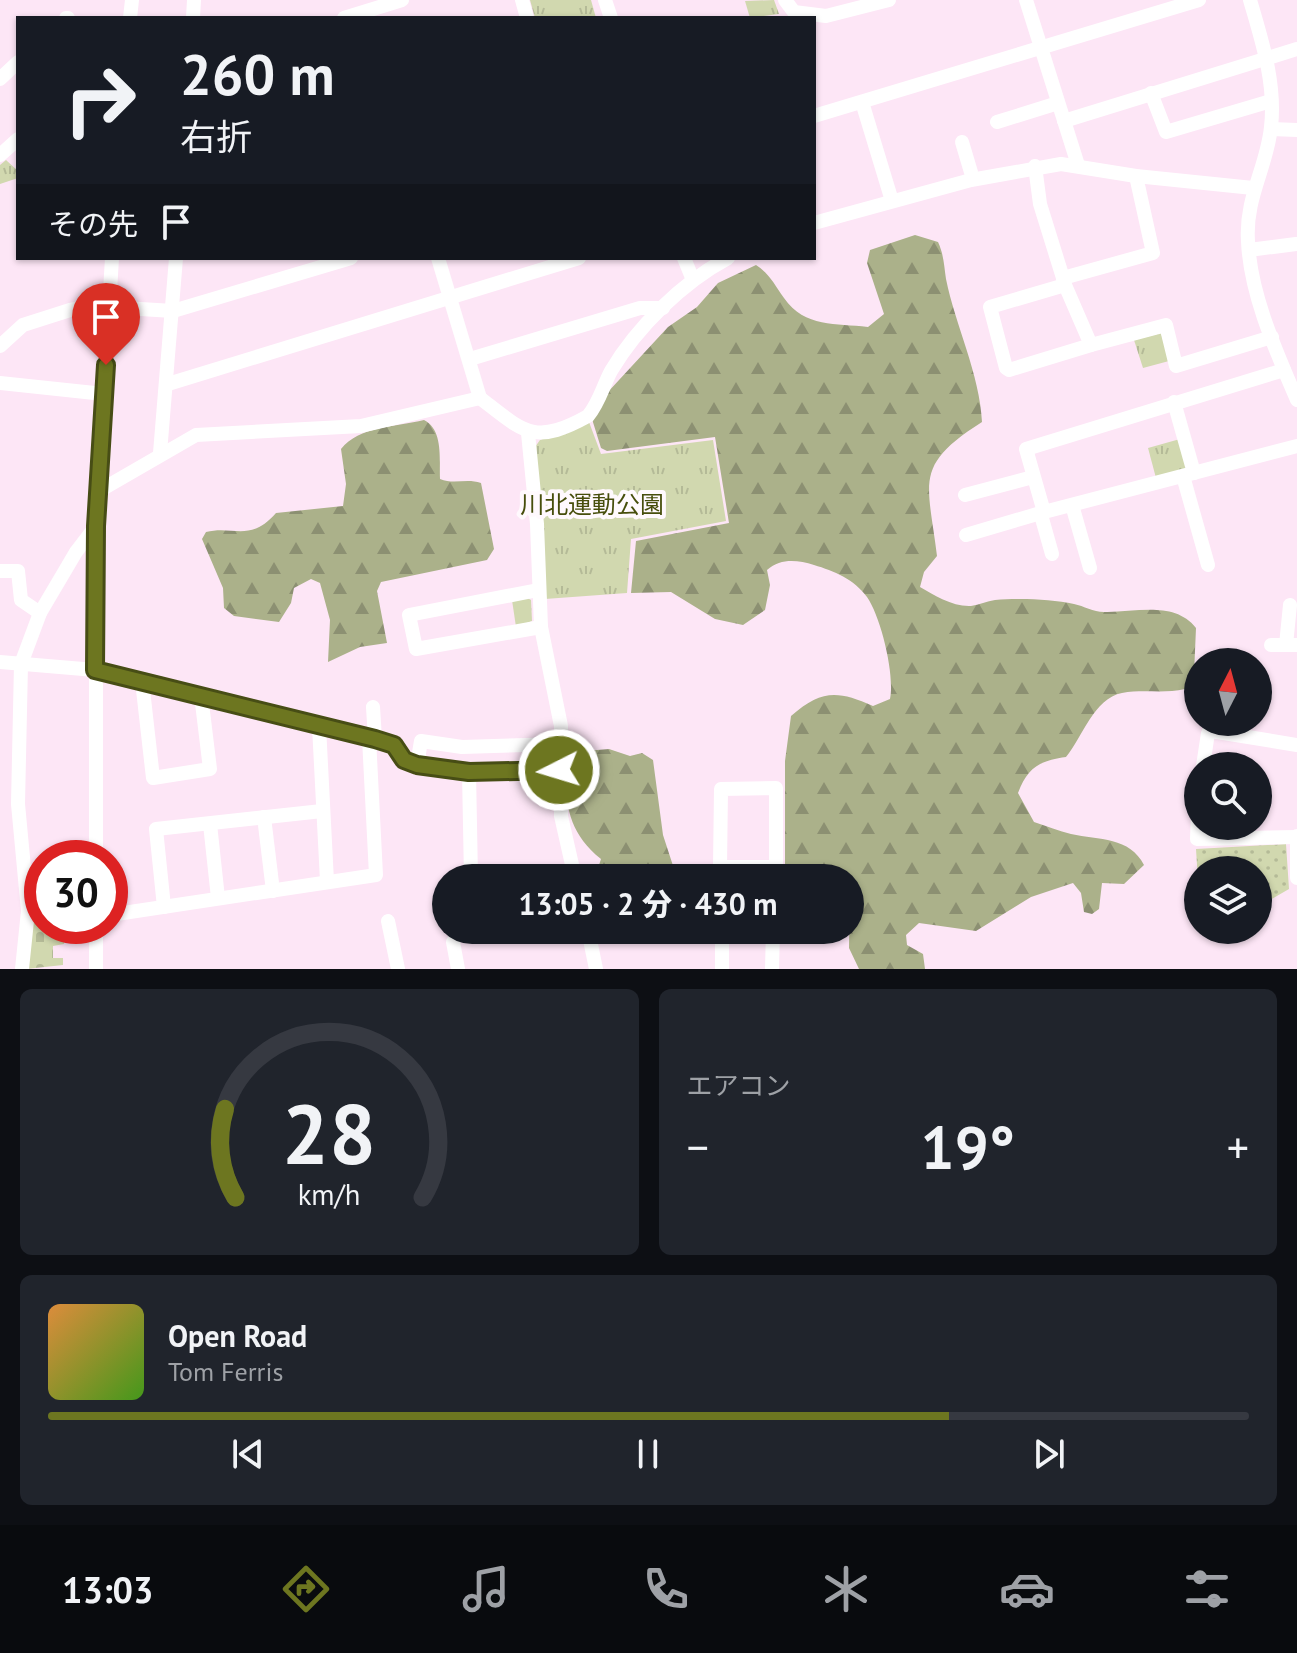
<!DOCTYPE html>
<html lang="ja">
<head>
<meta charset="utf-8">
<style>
  :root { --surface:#171b24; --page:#20242c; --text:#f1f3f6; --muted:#9ea1a6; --line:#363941; --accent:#6d7620 }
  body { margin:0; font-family:"PT Sans","Noto Sans JP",sans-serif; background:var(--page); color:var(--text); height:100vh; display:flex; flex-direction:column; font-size:30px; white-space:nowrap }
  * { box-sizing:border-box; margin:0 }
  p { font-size:26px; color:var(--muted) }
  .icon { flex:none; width:44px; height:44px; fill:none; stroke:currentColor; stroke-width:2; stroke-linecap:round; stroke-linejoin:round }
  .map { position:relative; height:969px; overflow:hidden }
  .details { display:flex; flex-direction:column; gap:20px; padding:20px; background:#0d0f14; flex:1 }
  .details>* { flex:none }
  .hud { position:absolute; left:16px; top:16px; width:800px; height:244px; border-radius:0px; box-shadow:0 2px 6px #0004; background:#171b24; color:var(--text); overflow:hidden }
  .needle { width:52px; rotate:6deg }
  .fabs { position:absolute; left:1184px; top:648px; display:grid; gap:16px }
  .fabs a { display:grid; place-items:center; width:88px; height:88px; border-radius:50%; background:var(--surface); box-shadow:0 2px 6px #0004; font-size:40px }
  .speed { position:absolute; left:24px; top:840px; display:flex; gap:16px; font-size:40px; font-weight:700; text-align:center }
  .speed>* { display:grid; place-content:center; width:104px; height:104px; border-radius:50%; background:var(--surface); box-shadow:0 2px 6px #0004; line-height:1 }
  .speed .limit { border:12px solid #d22; background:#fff; color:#111 }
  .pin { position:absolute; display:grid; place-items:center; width:68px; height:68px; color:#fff; margin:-82px -34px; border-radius:50% 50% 50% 0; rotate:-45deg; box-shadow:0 0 8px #0007 }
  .pin .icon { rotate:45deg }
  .me { position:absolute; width:88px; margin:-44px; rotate:265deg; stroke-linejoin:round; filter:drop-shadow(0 0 6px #0008) }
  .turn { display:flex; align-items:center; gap:28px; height:168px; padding:0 32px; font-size:36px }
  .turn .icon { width:104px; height:104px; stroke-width:2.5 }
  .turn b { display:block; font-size:56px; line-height:68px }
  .then { display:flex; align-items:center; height:76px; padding:0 32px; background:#0003; gap:16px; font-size:30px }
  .big { font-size:60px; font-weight:800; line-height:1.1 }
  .details .widget { flex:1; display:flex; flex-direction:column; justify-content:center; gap:12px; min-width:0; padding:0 28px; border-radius:12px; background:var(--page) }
  .details .dial { align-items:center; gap:0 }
  .dial svg { height:208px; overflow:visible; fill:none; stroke:var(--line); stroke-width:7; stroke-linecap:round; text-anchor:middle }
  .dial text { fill:var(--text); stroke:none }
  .song { display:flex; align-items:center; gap:24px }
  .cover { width:96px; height:96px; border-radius:12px; background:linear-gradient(135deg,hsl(30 70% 55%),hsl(100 70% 35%)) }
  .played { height:8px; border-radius:4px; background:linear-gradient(90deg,var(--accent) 75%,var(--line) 75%) }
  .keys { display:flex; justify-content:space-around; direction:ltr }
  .heat { display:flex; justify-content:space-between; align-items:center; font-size:44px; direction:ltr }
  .details .tiles { flex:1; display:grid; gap:20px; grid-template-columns:1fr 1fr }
  .widget:last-child { grid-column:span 2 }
  .trip { position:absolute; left:432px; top:864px; width:432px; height:80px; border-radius:40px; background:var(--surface); box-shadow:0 2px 6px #0004; font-weight:800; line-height:80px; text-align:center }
  .menu { display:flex; height:128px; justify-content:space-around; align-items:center; background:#090b0e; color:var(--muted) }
  .menu .icon { width:56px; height:56px }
  .menu .current { color:var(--accent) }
  .menu b { font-size:36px; color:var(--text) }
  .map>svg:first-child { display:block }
  .grass { fill:url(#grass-dots) }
  .forest { fill:url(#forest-firs) }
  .cemetery { fill:url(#cemetery-stones) }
  .park { fill:url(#park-tufts) }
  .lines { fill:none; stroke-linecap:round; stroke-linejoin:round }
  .minor { stroke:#fff; stroke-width:14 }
  .route-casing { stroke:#474d15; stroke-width:20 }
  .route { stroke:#6d7620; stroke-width:14 }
  .labels { text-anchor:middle; stroke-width:8; stroke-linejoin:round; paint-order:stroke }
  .park-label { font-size:24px; fill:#474e0c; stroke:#fff9fd }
</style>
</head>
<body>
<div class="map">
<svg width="1297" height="969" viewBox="0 0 1297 969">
  <defs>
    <pattern id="grass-dots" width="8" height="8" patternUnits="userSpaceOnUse" patternTransform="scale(2)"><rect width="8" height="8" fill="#d1d8af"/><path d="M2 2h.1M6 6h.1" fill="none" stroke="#b4ba97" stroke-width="1.8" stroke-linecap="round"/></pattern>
    <pattern id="forest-firs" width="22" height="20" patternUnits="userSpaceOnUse" patternTransform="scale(2)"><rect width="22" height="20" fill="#abb18a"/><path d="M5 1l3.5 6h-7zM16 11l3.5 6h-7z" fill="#8c9072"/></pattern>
    <pattern id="cemetery-stones" width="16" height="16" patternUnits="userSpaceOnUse" patternTransform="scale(2)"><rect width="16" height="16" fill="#d1d8af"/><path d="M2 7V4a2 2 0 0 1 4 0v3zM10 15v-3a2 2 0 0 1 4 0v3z" fill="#b4ba97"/></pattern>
    <pattern id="park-tufts" width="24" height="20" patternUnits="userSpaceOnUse" patternTransform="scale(2)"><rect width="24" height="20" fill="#d1d8af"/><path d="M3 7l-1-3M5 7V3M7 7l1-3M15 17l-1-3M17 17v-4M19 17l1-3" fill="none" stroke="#b4ba97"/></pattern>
  </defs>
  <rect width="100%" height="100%" fill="#fde6f6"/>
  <!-- grass -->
  <path class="grass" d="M1286 844 1289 889 1258 907V870H1198V881L1196 849Z"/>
  <!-- forest -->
  <g class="forest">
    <path d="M915 235 938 242C944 255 944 266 946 279 955 324 980 375 982 422 913 466 928 481 937 556L924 572 920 587C934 595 953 607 971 606 979 605 987 601 995 600 1019 598 1051 599 1074 604 1084 606 1093 612 1104 612 1134 613 1174 600 1196 628L1194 674 1185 689C1164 694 1143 689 1122 693 1094 698 1082 738 1066 757 1039 761 1028 767 1018 793L1034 822C1047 826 1059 831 1071 834 1099 840 1130 837 1144 865L1124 884 1102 883 1099 909 1092 914 1084 912 1081 893 1073 883 1031 897 976 931 919 923 906 935 907 945 923 954 925 969H859L849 948 850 878H785V761L791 716C821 690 837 690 873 706L890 699C895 675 881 617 867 597 854 579 834 571 814 565 797 560 781 558 767 570L770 585 765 610 743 625 715 619 671 592 631 593 636 541 729 523 715 437 607 451 601 448 592 419 607 393 668 327 697 307 718 283 756 265C770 274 774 284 784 298 805 328 836 323 868 327L884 314 867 263 870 250Z"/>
    <path d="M424 420C444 430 439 461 440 479 454 485 466 478 481 483L494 549 487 560 381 582 377 591 387 643 360 647 328 662 330 620 320 583 311 579 294 588 291 603 279 622 234 616 224 608 223 588 202 539 206 532C233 525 250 543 276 513L343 506 346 484 341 449C359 426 396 427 424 420Z"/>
    <path d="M609 749 630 756 642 753 653 760 663 835 677 878H584L583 875 598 868 601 859C568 833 564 802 566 761L573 752Z"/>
  </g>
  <!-- cemetery -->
  <path class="cemetery" d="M33 917 50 934 65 932 64 944 53 946V958H63V965L26 969Z"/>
  <!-- park -->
  <g class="park">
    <path d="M530 0H591L596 18H535Z"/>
    <path d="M774 0 779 14 750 18 745 1Z"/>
    <path d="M6 160 18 171V178L0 184V165Z"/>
    <path d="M1161 333 1169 361 1143 368 1134 340Z"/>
    <path d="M589 422 601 454 713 440 726 521 631 539 627 593 545 599 535 447 540 440Z"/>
    <path d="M1180 439 1187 466 1184 471 1156 478 1148 448Z"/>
    <path d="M526 597 531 600 532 621 516 627 512 600Z"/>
  </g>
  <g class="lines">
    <!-- minor -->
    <g class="minor">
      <path d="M522 0 527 18"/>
      <path d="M605 0 611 18"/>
      <path d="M785 0 794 12 826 16 889 0"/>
      <path d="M1026 0 1078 165"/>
      <path d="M1250 0C1262 41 1276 84 1271 127 1267 167 1245 198 1248 241 1250 294 1276 351 1297 400"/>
      <path d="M66 18H68"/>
      <path d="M130 18 132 0"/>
      <path d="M193 18 194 0"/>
      <path d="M344 18 402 0"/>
      <path d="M0 79 18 62"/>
      <path d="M1151 93 1166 132 1271 101"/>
      <path d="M862 102 892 201"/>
      <path d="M814 116 1199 0"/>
      <path d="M1064 121 1297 49"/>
      <path d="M997 122 1058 103"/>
      <path d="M1271 129 1297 130"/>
      <path d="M962 142 973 179"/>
      <path d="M0 155 18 139"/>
      <path d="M1035 166 1040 204 1063 278 1153 253 1136 176"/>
      <path d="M814 223 971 180 1061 164 1136 176 1253 188"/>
      <path d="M1249 250 1296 244"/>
      <path d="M438 258 480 398"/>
      <path d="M684 258 693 280"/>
      <path d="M1063 278 1065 285 990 307 1006 368 1009 370 1091 345 1065 285"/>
      <path d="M1091 345 1166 325 1176 366 1272 337"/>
      <path d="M0 346 23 325 70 310 92 306 173 311 351 258"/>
      <path d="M470 359 640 308H663"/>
      <path d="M1284 370 1026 449 1044 512 1297 446"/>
      <path d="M0 383 104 394"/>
      <path d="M168 384 579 258"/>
      <path d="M1174 402 1194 473"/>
      <path d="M528 433 537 524 541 627 561 726V816L575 878"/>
      <path d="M160 453 176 258"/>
      <path d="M1183 476 1208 565"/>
      <path d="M99 491 196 435 361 426 480 398C524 432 534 446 588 416 599 403 603 386 611 371 637 327 683 282 728 258"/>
      <path d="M965 495 1033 477"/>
      <path d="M1072 505 1090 568"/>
      <path d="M1041 515 1052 554"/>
      <path d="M966 535 1044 512"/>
      <path d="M0 571H18L21 600 40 613"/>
      <path d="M538 590 409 615 416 649 541 627"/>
      <path d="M1271 645H1297"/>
      <path d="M1286 645 1290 605"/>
      <path d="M0 662 95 670 394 745C397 750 401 758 406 761 430 777 529 773 559 770"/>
      <path d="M142 681 153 778 210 769 201 695"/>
      <path d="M373 707 375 739"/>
      <path d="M319 726 327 881"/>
      <path d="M417 765 421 741 462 747 561 744"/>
      <path d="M1203 766 1208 733 1211 731 1297 745"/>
      <path d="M469 772 471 878"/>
      <path d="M1198 811 1197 839 1297 837"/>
      <path d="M264 817 273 891"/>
      <path d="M210 824 218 898"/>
      <path d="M1297 836V878"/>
      <path d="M96 858V526L112 258"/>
      <path d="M720 867 721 789 776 788V867"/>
      <path d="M720 878V867H776L775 878"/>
      <path d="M164 907 156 829 322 811"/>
      <path d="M110 915 376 875 369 738"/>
      <path d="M388 921 398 969"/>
      <path d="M588 930 596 969"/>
      <path d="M722 930V969"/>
      <path d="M453 942 458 969"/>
      <path d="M22 969 28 911 18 804 21 664 40 613 76 552 96 526"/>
      <path d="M96 969V926"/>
      <path d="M772 969 773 930"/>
    </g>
  </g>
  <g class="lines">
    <!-- route casing -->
    <g class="route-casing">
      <path id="route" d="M106 365 96 526 95 670 375 739 394 745 404 760 417 765 469 772 559 770"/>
    </g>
    <!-- route -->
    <use href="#route" class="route"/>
  </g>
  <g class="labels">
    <!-- park labels -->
    <g class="park-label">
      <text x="592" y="513">川北運動公園</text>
    </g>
  </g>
</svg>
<div class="fabs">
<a><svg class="needle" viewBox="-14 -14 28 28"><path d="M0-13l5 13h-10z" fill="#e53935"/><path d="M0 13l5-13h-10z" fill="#9ea1a6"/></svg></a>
<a><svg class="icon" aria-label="search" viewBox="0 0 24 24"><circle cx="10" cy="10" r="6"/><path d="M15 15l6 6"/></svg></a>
<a><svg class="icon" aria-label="layers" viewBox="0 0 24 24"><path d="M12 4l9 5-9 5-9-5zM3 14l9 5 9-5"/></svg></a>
</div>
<div class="speed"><div class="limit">30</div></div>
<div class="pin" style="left:106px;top:365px;background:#d93025"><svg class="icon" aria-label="arrive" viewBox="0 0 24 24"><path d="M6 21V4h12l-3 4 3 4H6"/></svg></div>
<svg class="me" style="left:559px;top:770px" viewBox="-20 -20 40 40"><circle r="17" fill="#6d7620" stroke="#fff" stroke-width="3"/><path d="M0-11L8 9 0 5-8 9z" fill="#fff"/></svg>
<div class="trip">13:05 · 2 分 · 430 m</div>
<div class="hud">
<div class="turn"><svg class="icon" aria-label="right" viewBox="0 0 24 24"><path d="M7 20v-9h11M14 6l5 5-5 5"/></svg><div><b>260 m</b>右折</div></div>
<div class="then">その先<svg class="icon" aria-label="arrive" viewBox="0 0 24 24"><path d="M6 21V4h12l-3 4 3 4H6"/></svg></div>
</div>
</div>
<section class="details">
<div class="tiles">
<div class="widget dial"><svg viewBox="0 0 100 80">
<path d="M14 69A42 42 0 1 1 86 69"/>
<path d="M14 69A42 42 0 0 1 10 35" stroke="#6d7620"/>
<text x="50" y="56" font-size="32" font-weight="700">28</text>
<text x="50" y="72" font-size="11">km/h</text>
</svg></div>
<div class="widget"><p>エアコン</p>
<div class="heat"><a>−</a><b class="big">19°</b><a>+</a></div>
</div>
<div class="widget">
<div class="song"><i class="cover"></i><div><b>Open Road</b><p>Tom Ferris</p></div></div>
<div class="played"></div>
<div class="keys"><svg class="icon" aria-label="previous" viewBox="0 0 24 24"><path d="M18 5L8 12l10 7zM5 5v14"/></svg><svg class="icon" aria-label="pause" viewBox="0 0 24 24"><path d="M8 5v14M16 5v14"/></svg><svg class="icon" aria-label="next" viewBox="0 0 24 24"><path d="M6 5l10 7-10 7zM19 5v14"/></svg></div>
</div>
</div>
</section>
<nav class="menu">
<b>13:03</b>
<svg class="icon current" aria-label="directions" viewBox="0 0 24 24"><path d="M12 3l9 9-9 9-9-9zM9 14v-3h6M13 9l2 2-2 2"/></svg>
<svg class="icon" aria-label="music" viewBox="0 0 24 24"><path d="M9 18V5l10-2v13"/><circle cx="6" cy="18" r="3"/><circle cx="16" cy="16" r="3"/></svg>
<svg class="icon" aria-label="phone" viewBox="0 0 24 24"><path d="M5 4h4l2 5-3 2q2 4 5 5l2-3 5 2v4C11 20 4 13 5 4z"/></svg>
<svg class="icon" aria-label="climate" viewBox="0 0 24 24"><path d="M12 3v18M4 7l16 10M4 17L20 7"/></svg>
<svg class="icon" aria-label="car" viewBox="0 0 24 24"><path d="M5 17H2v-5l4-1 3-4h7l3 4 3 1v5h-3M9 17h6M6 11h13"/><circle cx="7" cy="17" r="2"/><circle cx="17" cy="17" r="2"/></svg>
<svg class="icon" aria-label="filters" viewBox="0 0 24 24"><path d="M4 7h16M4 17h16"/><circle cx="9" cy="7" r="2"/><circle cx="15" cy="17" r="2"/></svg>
</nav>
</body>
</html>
